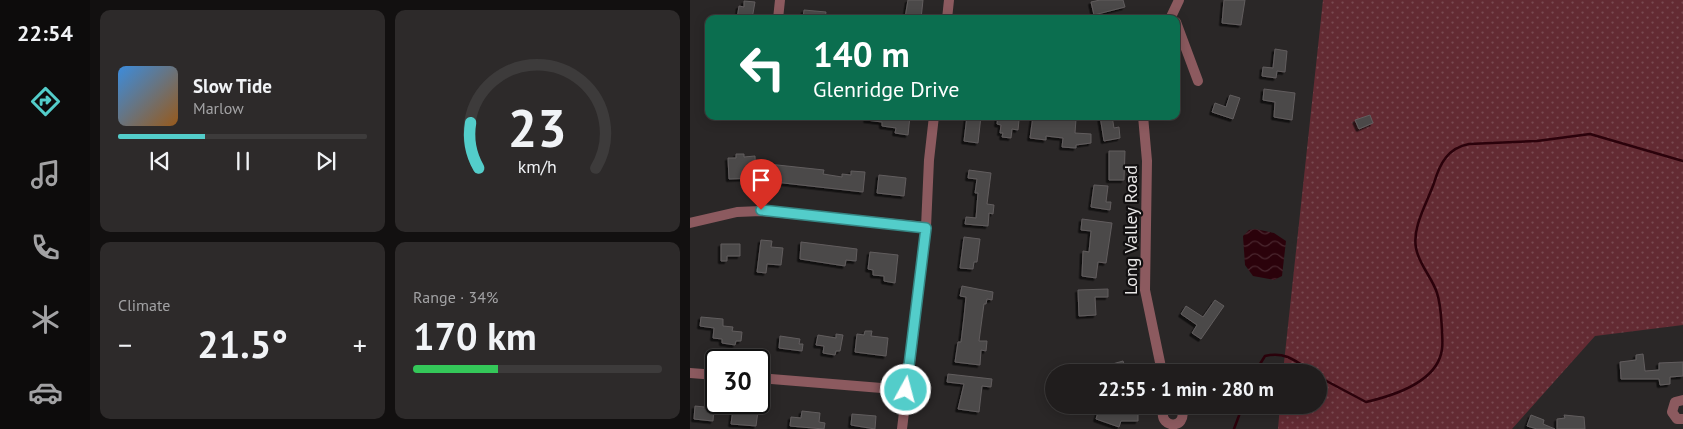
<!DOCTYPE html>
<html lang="en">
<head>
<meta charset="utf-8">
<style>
  :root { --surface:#201d1d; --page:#2d2a2a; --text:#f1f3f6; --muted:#a2a2a4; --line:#3d3b3b; --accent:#53cdca }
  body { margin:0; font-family:"PT Sans",sans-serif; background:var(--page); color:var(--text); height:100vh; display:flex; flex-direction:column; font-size:19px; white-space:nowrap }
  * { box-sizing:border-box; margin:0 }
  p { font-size:16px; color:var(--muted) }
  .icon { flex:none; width:28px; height:28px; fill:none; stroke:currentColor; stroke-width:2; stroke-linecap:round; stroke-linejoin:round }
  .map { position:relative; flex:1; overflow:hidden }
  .sheet { display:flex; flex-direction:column; gap:10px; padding:10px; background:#121010; width:600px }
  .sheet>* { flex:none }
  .guide { position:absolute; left:15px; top:15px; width:475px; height:105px; border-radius:10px; box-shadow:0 2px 12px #0003,0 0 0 1px var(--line); background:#0b6e4f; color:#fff; overflow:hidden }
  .speed { position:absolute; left:15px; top:349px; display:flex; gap:10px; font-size:25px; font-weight:700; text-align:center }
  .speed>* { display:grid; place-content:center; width:65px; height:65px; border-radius:50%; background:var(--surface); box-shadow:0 2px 12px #0003,0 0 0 1px var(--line); line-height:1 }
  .speed .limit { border:2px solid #111; border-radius:8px; background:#fff; color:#111 }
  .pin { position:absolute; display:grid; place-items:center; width:42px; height:42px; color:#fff; margin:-51px -21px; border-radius:50% 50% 50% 0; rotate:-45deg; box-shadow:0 0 5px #0007 }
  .pin .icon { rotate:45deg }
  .me { position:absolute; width:55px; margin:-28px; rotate:7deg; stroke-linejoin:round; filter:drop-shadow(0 0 4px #0008) }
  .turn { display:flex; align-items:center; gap:18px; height:105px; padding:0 25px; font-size:22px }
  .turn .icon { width:65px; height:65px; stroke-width:2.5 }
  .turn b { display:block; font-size:35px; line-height:42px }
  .big { font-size:38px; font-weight:700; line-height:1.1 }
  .sheet .tile { flex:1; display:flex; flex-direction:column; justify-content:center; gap:8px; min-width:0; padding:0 18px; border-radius:10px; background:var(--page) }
  .sheet .dial { align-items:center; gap:0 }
  .dial svg { height:130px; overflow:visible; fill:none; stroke:var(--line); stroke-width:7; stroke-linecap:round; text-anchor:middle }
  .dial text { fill:var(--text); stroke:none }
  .song { display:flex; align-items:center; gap:15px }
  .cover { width:60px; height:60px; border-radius:8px; background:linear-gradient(135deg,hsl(210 70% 55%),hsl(30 70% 35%)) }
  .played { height:5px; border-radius:2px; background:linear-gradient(90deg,var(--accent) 35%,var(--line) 35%) }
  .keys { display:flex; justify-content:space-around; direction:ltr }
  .heat { display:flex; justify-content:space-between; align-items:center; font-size:28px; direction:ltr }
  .charge { height:8px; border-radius:4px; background:linear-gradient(90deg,#34c759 34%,var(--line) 0) }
  .sheet .tiles { flex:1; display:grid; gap:10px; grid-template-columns:repeat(2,1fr) }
  .trip { position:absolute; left:355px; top:364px; width:282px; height:50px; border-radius:25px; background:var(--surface); box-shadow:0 2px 12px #0003,0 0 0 1px var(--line); font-weight:700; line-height:50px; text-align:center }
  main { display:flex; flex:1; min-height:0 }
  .tab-bar { display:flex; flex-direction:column; width:90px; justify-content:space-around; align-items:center; background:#0d0c0c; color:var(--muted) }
  .tab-bar .icon { width:35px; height:35px }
  .tab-bar .on { color:var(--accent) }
  .tab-bar b { font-size:22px; color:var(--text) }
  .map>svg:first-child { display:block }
  .grass { fill:url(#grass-dots) }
  .water { fill:url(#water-waves) }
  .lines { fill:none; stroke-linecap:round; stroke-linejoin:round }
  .stream { stroke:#2b020b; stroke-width:2.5 }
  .building { fill:#4c4949; stroke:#615d5e; filter:url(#shadow) }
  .minor { stroke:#8c5a5f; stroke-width:10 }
  .route-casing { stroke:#368583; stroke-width:12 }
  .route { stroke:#53cdca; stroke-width:9 }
  .labels { text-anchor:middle; stroke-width:4.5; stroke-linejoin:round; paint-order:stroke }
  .street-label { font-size:18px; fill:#e8e6e6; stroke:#121011 }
</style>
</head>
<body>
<main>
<nav class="tab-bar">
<b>22:54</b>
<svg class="icon on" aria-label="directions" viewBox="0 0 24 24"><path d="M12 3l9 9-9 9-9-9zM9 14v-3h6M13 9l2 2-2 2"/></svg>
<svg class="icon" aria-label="music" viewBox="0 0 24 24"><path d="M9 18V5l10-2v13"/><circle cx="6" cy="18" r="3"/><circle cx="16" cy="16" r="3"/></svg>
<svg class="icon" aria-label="phone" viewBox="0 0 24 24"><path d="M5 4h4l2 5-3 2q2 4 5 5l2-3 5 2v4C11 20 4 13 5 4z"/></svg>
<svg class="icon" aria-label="climate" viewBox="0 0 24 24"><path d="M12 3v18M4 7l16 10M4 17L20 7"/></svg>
<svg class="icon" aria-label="car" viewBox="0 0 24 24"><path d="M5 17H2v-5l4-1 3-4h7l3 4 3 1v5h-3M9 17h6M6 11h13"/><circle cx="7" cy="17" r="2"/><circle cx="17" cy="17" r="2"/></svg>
</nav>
<section class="sheet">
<div class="tiles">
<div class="tile">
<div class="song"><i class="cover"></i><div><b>Slow Tide</b><p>Marlow</p></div></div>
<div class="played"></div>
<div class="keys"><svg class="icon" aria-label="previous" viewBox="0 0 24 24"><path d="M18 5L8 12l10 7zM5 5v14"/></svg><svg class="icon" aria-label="pause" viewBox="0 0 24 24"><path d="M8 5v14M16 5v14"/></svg><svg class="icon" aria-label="next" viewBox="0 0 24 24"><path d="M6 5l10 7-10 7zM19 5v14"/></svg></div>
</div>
<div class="tile dial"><svg viewBox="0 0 100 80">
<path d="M14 69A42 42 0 1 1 86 69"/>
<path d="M14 69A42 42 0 0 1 9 41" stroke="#53cdca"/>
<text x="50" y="56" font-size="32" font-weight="700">23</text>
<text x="50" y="72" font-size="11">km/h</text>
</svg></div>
<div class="tile"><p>Climate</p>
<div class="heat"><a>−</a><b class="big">21.5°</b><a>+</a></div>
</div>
<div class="tile"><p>Range · 34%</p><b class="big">170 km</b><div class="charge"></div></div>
</div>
</section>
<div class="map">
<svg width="993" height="429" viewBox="0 0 993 429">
  <defs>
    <pattern id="grass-dots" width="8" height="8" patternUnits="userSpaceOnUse" patternTransform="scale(1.25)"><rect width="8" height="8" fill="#632b33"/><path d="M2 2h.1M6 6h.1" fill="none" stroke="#794a51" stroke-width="1.8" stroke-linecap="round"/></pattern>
    <pattern id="water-waves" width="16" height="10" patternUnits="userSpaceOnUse" patternTransform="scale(1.25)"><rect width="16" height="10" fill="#2b020b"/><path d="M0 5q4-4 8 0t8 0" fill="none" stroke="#4a272f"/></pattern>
    <filter id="shadow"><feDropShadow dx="-2.5" dy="2.5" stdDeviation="0" flood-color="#0009"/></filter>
  </defs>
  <rect width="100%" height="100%" fill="#2a2727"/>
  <!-- grass -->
  <path class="grass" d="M633 0H993V325L905 336 822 429H588L590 405H629V372H593Z"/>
  <!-- water -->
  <path class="water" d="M565 229 584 233 596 241 592 276 584 280 563 276 555 265 553 236 559 230Z"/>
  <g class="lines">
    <!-- stream -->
    <g class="stream">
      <path d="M565 372 575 356C595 351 606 361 622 372"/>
      <path d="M629 377 676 402C702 396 748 382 752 349 753 343 752 336 752 330 751 317 751 305 747 293 742 277 729 265 726 248 722 227 737 203 744 183 750 163 758 148 779 144L847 141 900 134 993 161"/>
      <path d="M544 429 553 405"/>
    </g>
  </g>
  <!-- building -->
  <g class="building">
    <path d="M218 0H233L231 19 215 18Z"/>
    <path d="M410 0H433L435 7 404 15 401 2Z"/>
    <path d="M534 0H555L551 25 532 23Z"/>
    <path d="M54 1 65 2 62 19H47L49 6 54 7Z"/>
    <path d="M114 10 136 12 135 19H113Z"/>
    <path d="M585 49 597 51 595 72 587 71 586 78 572 76 573 67 583 68Z"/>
    <path d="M574 89 605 93 602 120 584 117 585 102 573 100Z"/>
    <path d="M540 95 550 98 543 119 522 112 525 103 536 107Z"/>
    <path d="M680 115 683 123 669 129 665 120Z"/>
    <path d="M177 116H220L218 135 205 133 206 128 192 126V122L176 120Z"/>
    <path d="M277 116H291L288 143 274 141Z"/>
    <path d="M308 116 329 120 328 130 322 129 321 138 312 137 313 133H310L311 125 307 124Z"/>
    <path d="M343 116 386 119 385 133 401 134V143L386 145V148L372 147 373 138 356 136V140L340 138Z"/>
    <path d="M410 116H422L424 128 429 127 430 138 414 141Z"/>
    <path d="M419 151H435L434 180H419Z"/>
    <path d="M46 154H54V157L65 156 66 178 39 179 38 158H46Z"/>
    <path d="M78 164 134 170 133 174 152 177V174L161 175V171L175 172 173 192 76 181Z"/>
    <path d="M279 170 301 173 297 204 304 205 303 214 299 213 298 226 275 224 276 217 286 218 288 193H285L287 179 278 178Z"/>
    <path d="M189 175 216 178 214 196 187 193Z"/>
    <path d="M404 185 418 186 416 202H421L420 210 401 207Z"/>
    <path d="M392 219 422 223 416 263 408 262 406 278 392 276 393 251 399 252 401 231 391 230Z"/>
    <path d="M274 237 290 239 287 262H284L283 269 270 268Z"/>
    <path d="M71 240 82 241 81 247 93 248 91 265 77 264 76 273 67 272Z"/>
    <path d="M111 242 167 249 166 261 156 260 155 266 110 259Z"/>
    <path d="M31 244H50V256H37V261H31Z"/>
    <path d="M180 252 208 255 205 283 194 281V276L183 275V270L178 269Z"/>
    <path d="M272 286 303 292 302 300 297 299 296 304H294L289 341H297L296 351 291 350 290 365 265 362 268 342H271L274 317 276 297 270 296Z"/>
    <path d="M418 289V297H405L406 315 389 316 388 290Z"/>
    <path d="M525 300 534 306 511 339 502 333 507 325 491 314 496 306 513 317Z"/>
    <path d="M11 317 33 319V326L43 327 42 331 52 332 51 341H46L45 345 32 343V339L23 338 24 328 10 326Z"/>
    <path d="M175 331H182L181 336 198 338 196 356 165 352 167 334 174 335Z"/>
    <path d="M146 334 153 335 150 351H146L145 355 133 353 134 346 126 345 128 335 146 338Z"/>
    <path d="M90 336 110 339 109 344H113L112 351 89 348Z"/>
    <path d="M953 354 955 371 969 370V363L993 362V376L980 377V384L970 385 969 379H931L930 362 946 360V355Z"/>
    <path d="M433 361 437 372H422L419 365Z"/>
    <path d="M258 374 302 379 301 387 292 386 289 412 268 409 274 384 257 382Z"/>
    <path d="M5 406 24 408 23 421 4 419Z"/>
    <path d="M448 406V421H431L429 427 406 419 409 409 420 414 423 407Z"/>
    <path d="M43 409 68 411 66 426 41 424Z"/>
    <path d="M112 411 130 413 129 422 135 423 134 429 100 426 101 417 111 418Z"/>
    <path d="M162 414 186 416 185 429 161 425Z"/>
    <path d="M841 415 854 420 853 424 865 429H847L837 426Z"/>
    <path d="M874 415 894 417 895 429H867V419L875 418Z"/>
  </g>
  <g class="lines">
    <!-- minor -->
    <g class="minor">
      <path d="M88 19 90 0"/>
      <path d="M257 19 259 0"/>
      <path d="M480 19 489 0"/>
      <path d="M486 22 508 81"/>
      <path d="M453 116 457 161 455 290 472 372"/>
      <path d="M0 223 47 212 71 211 236 227"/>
      <path d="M0 373 26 375"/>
      <path d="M69 378 216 390"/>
      <path d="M993 400 985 402 982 412 987 419H993"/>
      <path d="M480 405 473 411C470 429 497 429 492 410L486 405"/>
      <path d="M212 429 236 227 239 160 244 116"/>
    </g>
  </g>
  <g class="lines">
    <!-- route casing -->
    <g class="route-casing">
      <path id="route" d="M71 210 236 228 216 390"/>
    </g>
    <!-- route -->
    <use href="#route" class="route"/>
  </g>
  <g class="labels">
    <!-- street labels -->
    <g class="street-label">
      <text transform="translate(441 230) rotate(-90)" y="6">Long Valley Road</text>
    </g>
  </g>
</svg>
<div class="speed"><div class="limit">30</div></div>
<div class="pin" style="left:71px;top:210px;background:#d93025"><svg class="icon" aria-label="arrive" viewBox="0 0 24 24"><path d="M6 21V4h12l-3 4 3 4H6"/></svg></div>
<svg class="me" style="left:216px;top:390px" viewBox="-20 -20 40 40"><circle r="17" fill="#53cdca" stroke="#fff" stroke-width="3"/><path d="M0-11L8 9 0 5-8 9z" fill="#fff"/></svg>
<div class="trip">22:55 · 1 min · 280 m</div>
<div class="guide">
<div class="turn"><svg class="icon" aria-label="left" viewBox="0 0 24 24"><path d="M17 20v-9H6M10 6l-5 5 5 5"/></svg><div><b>140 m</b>Glenridge Drive</div></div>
</div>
</div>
</main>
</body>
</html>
